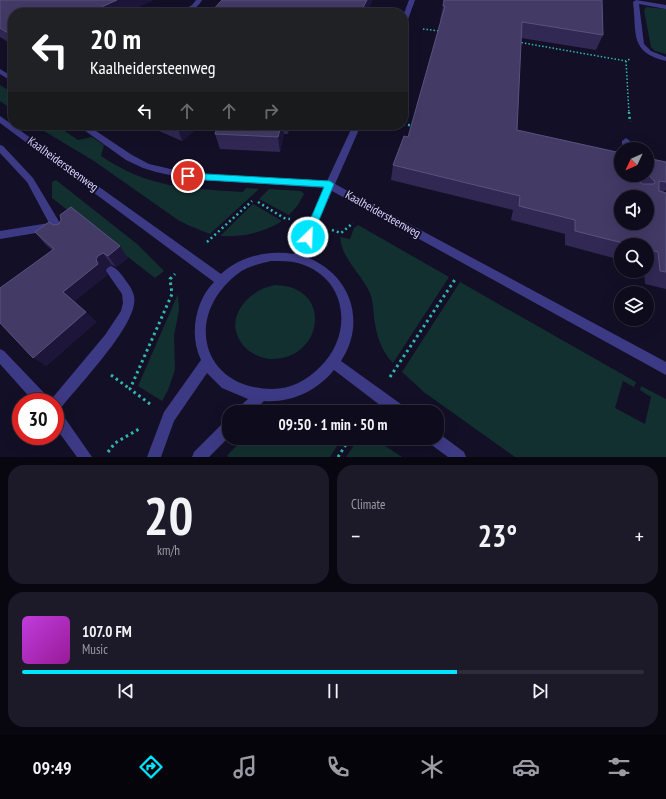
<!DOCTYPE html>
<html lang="en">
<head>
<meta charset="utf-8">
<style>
  :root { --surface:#0e0b1c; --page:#1c1929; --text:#f1f3f6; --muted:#9b9ba3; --line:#2e2b3b; --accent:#00e5ff }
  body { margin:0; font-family:"PT Sans Narrow",sans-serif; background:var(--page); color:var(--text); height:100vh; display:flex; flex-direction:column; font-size:15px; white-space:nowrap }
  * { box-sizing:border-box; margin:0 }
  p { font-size:13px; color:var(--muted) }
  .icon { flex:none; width:22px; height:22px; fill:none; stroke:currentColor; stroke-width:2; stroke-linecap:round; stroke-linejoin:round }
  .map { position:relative; height:457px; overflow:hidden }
  .side { display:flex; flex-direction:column; gap:8px; padding:8px; background:#08060f; flex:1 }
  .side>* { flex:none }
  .top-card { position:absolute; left:8px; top:8px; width:400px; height:122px; border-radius:16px; box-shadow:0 4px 16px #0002,0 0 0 1px var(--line); background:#202124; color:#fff; overflow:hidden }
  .needle { width:26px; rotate:226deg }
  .controls { position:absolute; left:614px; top:142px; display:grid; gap:8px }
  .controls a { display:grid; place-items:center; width:40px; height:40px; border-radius:50%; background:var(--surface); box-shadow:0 4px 16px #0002,0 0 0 1px var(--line); font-size:20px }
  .speed { position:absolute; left:12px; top:393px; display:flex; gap:8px; font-size:20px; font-weight:700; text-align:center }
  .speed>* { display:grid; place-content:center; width:52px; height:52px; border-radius:50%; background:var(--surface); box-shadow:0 4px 16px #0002,0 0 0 1px var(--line); line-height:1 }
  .speed .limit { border:6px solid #d22; background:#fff; color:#111 }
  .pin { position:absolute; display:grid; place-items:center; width:34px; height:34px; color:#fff; margin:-17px; border:2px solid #fff; border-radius:50%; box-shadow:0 1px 4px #0007 }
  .me { position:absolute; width:44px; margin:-22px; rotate:24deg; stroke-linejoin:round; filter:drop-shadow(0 0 3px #0008) }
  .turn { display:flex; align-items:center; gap:14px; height:84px; padding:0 16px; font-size:18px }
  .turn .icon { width:52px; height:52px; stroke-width:2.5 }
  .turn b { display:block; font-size:28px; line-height:34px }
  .lanes { display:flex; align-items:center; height:38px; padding:0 16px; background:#0003; justify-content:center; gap:20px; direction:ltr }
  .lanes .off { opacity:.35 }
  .big { font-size:30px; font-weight:600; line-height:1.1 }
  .side .card { flex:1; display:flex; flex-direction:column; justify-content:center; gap:6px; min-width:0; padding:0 14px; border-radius:16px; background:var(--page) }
  .side .dial { align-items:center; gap:0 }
  .dial b { font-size:52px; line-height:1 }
  .song { display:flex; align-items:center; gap:12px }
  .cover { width:48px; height:48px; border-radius:6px; background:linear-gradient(135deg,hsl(290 70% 55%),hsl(300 70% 35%)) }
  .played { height:4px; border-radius:2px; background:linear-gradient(90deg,var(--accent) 70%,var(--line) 70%) }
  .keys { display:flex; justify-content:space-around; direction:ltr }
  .heat { display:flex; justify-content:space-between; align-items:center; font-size:22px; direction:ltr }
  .side .tiles { flex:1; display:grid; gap:8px; grid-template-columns:1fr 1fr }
  .card:last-child { grid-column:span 2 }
  .trip { position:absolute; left:222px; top:405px; width:222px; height:40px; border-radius:16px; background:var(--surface); box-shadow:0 4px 16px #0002,0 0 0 1px var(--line); font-weight:600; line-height:40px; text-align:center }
  .menu { display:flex; height:64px; justify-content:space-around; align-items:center; background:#06040b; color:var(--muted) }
  .menu .icon { width:28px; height:28px }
  .menu .selected { color:var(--accent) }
  .menu b { font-size:18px; color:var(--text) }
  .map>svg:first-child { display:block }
  .green { fill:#12302f }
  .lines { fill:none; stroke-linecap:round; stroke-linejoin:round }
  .path-far2 { stroke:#2fb8b0; stroke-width:1.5; stroke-dasharray:1.5 2; stroke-linecap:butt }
  .path-far1 { stroke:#2fb8b0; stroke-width:2.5; stroke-dasharray:2 3; stroke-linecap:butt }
  .path { stroke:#2fb8b0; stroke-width:3; stroke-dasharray:2.5 3.5; stroke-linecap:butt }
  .minor { fill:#3d3a85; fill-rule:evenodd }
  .wall { fill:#312854 }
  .shaded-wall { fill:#1d163a }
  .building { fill:#433a66; stroke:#5a527e; fill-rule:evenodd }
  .route { fill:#00e5ff; stroke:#0095a6 }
  .labels { text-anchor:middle; stroke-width:4; stroke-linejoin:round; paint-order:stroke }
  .street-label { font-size:12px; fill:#d9d4ff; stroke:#130f26 }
</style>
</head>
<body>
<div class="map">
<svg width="666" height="457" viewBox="0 0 666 457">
  <rect width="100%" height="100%" fill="#130f26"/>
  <!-- green -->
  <g class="green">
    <path d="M646 7 666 9V54L655 51 651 47 644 10Z"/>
    <path d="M0 85 13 93V110L0 101Z"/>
    <path d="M34 125H56L78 140 92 137 104 145 101 156C150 189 187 188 243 192L246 188 259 189 210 234 190 226 178 220 94 161Z"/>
    <path d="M56 180 137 244 164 271 155 278 52 198V182Z"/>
    <path d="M269 189 301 191 304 194 298 205 289 215 259 199Z"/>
    <path d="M253 204 282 221C263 233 242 237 220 236Z"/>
    <path d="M358 225 449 277 393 363C383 353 377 338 375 324 373 313 374 301 369 291 359 271 342 259 340 237L350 239 354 228Z"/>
    <path d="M460 282 636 382 634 387 623 381 615 408 645 424 651 397 640 390 641 386 666 399V457H515L425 393 402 372Z"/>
    <path d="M275 285C335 286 323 362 269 359 262 358 255 355 249 351 219 326 243 291 275 285Z"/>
    <path d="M178 294 179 310 174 336 175 370 168 390 162 401 138 386Z"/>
    <path d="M250 438H342L330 457H229L227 456 234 448Z"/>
    <path d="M359 438H373L402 457H346Z"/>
  </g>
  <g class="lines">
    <!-- path-far2 -->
    <g class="path-far2">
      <path d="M423 29 440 31"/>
      <path d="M518 42 626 61 630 59"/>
      <path d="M626 61 629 113"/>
    </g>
    <!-- path-far1 -->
    <g class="path-far1">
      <path d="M629 112 630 122"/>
      <path d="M403 124 414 126"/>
      <path d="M258 202 284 218 290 219"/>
      <path d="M332 230 341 233 353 223"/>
      <path d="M207 242 252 201"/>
    </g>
    <!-- path -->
    <g class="path">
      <path d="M111 375 130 389"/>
      <path d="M390 377 456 278"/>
      <path d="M150 404 130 389 172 294 170 279 175 274"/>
      <path d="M108 452 115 443 139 429"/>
      <path d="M338 457 350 438"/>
    </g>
    <!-- minor -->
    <g class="minor">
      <path d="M196 0H202C197 9 189 13 179 13L192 5Z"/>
      <path d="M409 0H415L406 25 403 27V16Z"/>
      <path d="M636 0 666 5V9L639 4 644 44 651 51 666 57V61C629 52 637 34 633 2Z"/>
      <path d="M0 69 13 77V82L0 74Z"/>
      <path d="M0 116 221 274C240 256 269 250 294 254L324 188 188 179 156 172 143 168 126 160 77 125H87L132 155 149 164 188 173 327 181 353 125H361L335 184 666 362V375L332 191 303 256C349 271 368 320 341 361L405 407 407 412H389L334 370C317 391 291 403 264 401L253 412H237L239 407 248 399 222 388 207 373 174 421 161 457H147L164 412 201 360C189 335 195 301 214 282L0 123ZM271 261C280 261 290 261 298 263 348 277 354 334 320 367 307 380 291 389 272 389 202 388 184 318 235 276 244 267 259 264 271 261Z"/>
      <path d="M626 138 630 141V149H622V141Z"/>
      <path d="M0 145 3 146 33 178 60 223 68 228 69 231 68 234 64 235 54 230 0 239V231L49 223 27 182 0 153Z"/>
      <path d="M111 266C118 269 122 275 126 281 131 287 136 296 134 304 130 332 79 385 60 409L56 410 60 411 92 457H77L55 427V402H34L0 364V349L4 351 48 397 49 402 105 335 121 311 123 303 122 294 106 271 107 268Z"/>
      <path d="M229 420V437L209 457H192L194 452 224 422Z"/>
      <path d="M437 432 464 452 466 457H448L429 443 427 438H437Z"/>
    </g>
  </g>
  <!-- wall -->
  <g class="wall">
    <path d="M0 0H153L126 13H13V45L0 37Z"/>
    <path d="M443 6 603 35 596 50 521 38 517 130 621 175H647V158L666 162V190L663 192 666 193V289L645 284 644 271H647V245H621V260L565 245V234L511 220 513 210 391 180 393 165 408 137 441 20H440Z"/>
    <path d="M145 125H201L182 141Z"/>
    <path d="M218 125H290L288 134H284L280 152 220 149 215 134Z"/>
    <path d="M53 225 128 258 116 267 112 265 106 267 105 271 107 275 74 301 96 322 46 366 52 250 45 244 35 232Z"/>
  </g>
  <!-- shaded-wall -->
  <g class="shaded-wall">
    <path d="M117 0H153L126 13H99L97 9Z"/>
    <path d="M367 0H373L367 13H360Z"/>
    <path d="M178 125H201L182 141 177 126Z"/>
    <path d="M281 125H283L284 134 280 152 278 137Z"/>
    <path d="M287 125H290L288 134Z"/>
    <path d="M120 246 128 258 116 267 108 256Z"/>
    <path d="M103 253 112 265 106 267 105 271 107 275 74 302 63 292 96 259 98 256Z"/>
    <path d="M86 312 96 322 46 366 33 358Z"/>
  </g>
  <!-- building -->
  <g class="building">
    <path d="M0 0H117L97 9 104 13H13V36L0 28Z"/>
    <path d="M222 0H367L360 13H210Z"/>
    <path d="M444 0H602L603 35 522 22 517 130 621 153V175H636L642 184H654L655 182 648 174 647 171V158L666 162V182L659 181V191L666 193V272L660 271 658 252 647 249V245H631L575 231V220L519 206 520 196 393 165 404 136 408 137 445 6H443ZM621 197H647V223H621Z"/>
    <path d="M218 125H281L278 137 215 134Z"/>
    <path d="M71 207 120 246 108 256 103 253 98 256 96 259 98 264 63 292 86 312 33 358 0 323V288L54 249 35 232 49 222 53 225 59 224 61 220 60 215Z"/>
  </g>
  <!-- route -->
  <path class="route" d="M188 173 330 181 334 184 312 237 311 239H304L303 237 324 187 188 179 184 176Z"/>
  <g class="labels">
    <!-- street labels -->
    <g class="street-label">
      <text transform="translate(63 164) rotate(36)" y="4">Kaalheidersteenweg</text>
      <text transform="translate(383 214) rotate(29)" y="4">Kaalheidersteenweg</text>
    </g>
  </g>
</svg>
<div class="controls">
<a><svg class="needle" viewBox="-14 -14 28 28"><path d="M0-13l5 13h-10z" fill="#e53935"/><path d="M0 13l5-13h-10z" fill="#9b9ba3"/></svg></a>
<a><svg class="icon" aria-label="sound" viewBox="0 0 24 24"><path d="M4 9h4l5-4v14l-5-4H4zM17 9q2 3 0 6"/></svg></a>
<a><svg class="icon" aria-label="search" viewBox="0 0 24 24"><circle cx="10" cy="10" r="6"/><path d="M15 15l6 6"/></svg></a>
<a><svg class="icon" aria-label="layers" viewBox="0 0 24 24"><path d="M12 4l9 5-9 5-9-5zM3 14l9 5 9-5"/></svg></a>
</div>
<div class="speed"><div class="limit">30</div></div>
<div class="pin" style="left:188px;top:176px;background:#d93025"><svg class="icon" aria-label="arrive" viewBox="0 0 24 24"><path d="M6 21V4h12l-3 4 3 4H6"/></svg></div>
<svg class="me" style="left:308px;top:237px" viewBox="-20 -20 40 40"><circle r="17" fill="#00e5ff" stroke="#fff" stroke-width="3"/><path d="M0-11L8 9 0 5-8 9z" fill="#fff"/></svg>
<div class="trip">09:50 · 1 min · 50 m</div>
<div class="top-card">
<div class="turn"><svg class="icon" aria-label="left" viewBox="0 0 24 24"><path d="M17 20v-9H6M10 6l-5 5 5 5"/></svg><div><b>20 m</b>Kaalheidersteenweg</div></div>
<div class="lanes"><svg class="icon" aria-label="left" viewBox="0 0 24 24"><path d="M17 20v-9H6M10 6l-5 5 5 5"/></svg><svg class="icon off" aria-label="ahead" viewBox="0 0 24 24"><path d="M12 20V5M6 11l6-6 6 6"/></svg><svg class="icon off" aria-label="ahead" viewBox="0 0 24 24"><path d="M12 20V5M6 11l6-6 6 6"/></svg><svg class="icon off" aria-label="right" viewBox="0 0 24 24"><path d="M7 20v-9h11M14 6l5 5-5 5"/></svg></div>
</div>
</div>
<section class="side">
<div class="tiles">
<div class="card dial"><b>20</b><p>km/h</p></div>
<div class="card"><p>Climate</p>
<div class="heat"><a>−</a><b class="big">23°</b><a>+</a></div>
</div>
<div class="card">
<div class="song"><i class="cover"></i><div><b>107.0 FM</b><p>Music</p></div></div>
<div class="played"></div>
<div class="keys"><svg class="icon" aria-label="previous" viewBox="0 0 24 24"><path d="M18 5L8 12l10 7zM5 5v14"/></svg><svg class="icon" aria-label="pause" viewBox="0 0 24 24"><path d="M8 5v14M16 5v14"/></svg><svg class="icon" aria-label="next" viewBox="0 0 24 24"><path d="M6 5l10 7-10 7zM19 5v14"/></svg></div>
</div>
</div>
</section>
<nav class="menu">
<b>09:49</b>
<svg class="icon selected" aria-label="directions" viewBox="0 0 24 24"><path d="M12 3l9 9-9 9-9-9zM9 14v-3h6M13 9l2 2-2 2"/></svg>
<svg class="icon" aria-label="music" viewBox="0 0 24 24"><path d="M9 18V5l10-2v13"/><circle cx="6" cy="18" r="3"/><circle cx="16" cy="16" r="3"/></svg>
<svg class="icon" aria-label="phone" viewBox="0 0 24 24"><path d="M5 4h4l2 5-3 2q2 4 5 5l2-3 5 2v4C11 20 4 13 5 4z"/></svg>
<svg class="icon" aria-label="climate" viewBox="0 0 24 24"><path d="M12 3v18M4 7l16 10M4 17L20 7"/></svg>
<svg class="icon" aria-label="car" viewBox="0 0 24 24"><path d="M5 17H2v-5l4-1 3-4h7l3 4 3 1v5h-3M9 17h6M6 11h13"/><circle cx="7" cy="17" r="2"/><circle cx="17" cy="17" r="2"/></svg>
<svg class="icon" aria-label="filters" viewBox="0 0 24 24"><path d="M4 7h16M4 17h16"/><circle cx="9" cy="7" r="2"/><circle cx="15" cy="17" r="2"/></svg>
</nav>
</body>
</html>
